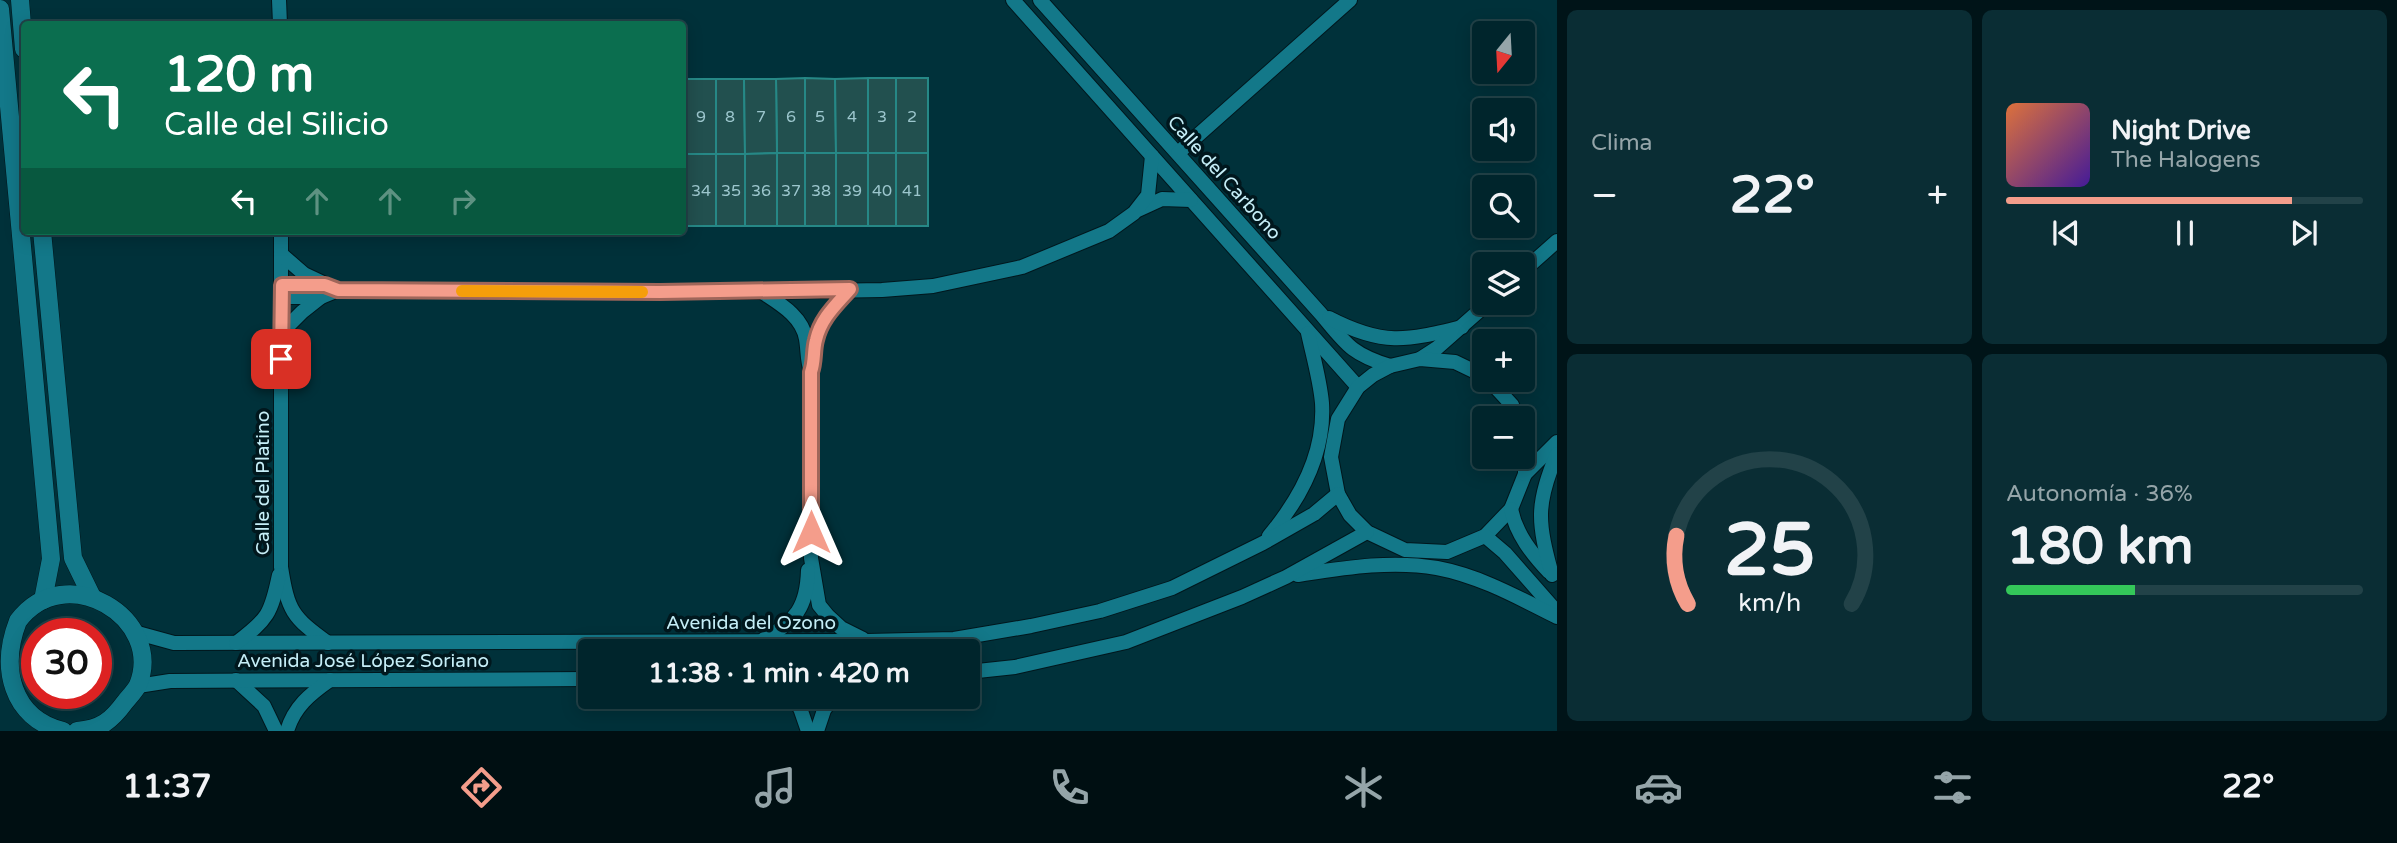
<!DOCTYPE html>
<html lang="es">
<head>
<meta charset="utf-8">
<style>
  :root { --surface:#00252c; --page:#0a2d34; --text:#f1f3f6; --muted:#95a5a9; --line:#224248; --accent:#f49d8b }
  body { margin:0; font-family:"Varela Round",sans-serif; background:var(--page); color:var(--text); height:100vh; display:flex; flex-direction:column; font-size:26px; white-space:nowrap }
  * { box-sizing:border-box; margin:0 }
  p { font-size:23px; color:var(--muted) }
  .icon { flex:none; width:38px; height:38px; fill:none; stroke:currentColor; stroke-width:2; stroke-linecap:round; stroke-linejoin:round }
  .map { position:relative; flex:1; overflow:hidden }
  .drawer { display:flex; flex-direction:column; gap:10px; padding:10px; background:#001418; width:840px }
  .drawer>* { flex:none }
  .banner { position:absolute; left:21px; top:21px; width:665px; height:214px; border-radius:7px; box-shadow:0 4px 18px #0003,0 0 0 2px var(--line); background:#0b6e4f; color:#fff; overflow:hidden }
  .needle { width:46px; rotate:198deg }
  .fabs { position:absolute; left:1472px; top:21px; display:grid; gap:14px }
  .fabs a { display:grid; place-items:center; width:63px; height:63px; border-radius:7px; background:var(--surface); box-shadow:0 4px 18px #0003,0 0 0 2px var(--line); font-size:35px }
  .speed { position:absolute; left:21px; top:618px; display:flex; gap:14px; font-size:35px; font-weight:700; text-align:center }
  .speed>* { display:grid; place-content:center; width:91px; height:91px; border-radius:50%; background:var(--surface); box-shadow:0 4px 18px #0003,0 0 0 2px var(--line); line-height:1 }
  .speed .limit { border:10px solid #d22; background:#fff; color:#111 }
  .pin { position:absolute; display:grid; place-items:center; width:60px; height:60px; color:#fff; margin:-30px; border-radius:14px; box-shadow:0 4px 10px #0006 }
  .me { position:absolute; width:77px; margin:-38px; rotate:0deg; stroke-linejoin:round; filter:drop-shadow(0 0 5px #0008) }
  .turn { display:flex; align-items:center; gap:24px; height:147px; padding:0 28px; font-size:32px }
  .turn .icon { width:91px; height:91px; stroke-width:2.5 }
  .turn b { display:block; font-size:49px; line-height:60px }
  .lanes { display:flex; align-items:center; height:66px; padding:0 28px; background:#0003; justify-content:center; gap:35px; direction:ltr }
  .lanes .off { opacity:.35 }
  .big { font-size:52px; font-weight:700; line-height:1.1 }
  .drawer .widget { flex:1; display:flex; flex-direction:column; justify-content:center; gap:10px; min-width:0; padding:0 24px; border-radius:10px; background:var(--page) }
  .drawer .dial { align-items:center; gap:0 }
  .dial svg { height:182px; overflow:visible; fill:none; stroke:var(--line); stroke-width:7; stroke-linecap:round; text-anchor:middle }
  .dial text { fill:var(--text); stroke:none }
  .song { display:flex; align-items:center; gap:21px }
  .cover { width:84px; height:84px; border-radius:10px; background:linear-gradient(135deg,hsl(20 70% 55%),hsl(260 70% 35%)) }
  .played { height:7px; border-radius:4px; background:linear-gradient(90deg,var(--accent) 80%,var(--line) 80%) }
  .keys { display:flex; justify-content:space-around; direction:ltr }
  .heat { display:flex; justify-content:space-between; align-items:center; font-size:38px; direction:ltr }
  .charge { height:10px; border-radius:5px; background:linear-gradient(90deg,#34c759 36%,var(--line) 0) }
  .drawer .tiles { flex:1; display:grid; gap:10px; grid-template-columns:repeat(2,1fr) }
  .trip { position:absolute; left:578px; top:639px; width:402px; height:70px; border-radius:7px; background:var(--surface); box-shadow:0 4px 18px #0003,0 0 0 2px var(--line); font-weight:700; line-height:70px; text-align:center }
  .tabs { display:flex; height:112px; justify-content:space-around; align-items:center; background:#000f12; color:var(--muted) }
  .tabs .icon { width:49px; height:49px }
  .tabs .selected { color:var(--accent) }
  .tabs b { font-size:32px; color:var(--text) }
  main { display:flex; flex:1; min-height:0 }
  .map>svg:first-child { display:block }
  .building { fill:#22504f; stroke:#268886; stroke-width:2 }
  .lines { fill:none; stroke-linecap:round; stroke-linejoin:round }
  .minor-casing { stroke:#00171d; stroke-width:16 }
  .tertiary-casing { stroke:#00171d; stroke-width:19 }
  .minor { stroke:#137889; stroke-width:14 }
  .tertiary { stroke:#137889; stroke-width:18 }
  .route-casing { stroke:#9f665a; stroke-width:18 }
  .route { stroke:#f49d8b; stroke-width:12 }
  .slow { stroke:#f59e0b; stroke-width:12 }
  .labels { text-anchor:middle; stroke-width:7; stroke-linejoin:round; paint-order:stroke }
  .number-label { font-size:16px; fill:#9cc6cd }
  .street-label { font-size:19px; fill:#c5eef7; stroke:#00171d }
</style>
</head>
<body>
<main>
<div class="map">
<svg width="1557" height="731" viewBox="0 0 1557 731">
  <rect width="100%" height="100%" fill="#00313a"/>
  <!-- building -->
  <g class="building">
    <path d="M805 78V153H777L776 79Z"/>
    <path d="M805 78 835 79 836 153H805Z"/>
    <rect x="868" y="78" width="28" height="75"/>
    <path d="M868 78V153H836L835 79Z"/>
    <rect x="896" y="78" width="32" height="75"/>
    <path d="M682 79H686L687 154H682Z"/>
    <path d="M686 79H716V154H687Z"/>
    <path d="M716 79H744L745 154H716Z"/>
    <path d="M744 79H776L777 153 745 154Z"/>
    <path d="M777 153V226H745V154Z"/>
    <rect x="777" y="153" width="28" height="73"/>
    <rect x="805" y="153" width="31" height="73"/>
    <rect x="836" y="153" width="32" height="73"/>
    <rect x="868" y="153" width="28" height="73"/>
    <rect x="896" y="153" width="32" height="73"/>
    <rect x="682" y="154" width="5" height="72"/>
    <rect x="687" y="154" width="29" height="72"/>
    <rect x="716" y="154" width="29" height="72"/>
  </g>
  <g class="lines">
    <!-- minor casing -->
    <g class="minor-casing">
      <g id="minor">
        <path d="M279 0 280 24"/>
        <path d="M1013 0 1358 387"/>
        <path d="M1040 0 1321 314C1346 344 1351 354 1390 366"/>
        <path d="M1178 153 1350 0"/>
        <path d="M1138 210 1162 199 1191 200"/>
        <path d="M281 231V567C288 611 292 617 328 643"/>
        <path d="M281 254 304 274 338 290"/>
        <path d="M1522 272 1557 241"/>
        <path d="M282 285H323"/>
        <path d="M762 292C780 304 802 316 806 339 808 351 807 361 811 372V558L819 605 828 616 841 628 863 639"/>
        <path d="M281 297H321L338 290 762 292 882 290 933 286 1022 267 1109 231 1134 213 1148 195 1152 156"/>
        <path d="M1329 318C1383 346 1405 341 1462 327"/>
        <path d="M281 333 302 312 321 297"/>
        <path d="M814 358C813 327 831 310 850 289"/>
        <path d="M1420 359 1437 348 1488 303"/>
        <path d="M1484 376 1455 362 1420 359 1390 366 1373 375 1358 387 1338 419 1331 457 1338 494 1350 515 1367 532 1405 550 1447 552 1485 536 1511 509 1525 474V438L1522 431"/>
        <path d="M1489 380 1512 405 1517 418"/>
        <path d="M1525 474 1557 442"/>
        <path d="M1511 509C1516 534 1532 554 1549 572"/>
        <path d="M1269 536C1300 499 1325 453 1322 403 1320 380 1313 356 1308 333"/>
        <path d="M1485 536 1505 553 1557 612"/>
        <path d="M1298 575C1344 568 1391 560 1437 568 1480 576 1519 598 1557 617"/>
        <path d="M1552 575C1538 523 1535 505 1557 454"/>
        <path d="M134 632 174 643 867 641 954 639 1031 626 1100 611 1172 588 1263 543 1314 514 1338 494"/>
        <path d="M764 639C796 621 807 607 808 570"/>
        <path d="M236 643C268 619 271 614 279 575"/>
        <path d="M968 672 1015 667 1126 642 1242 597 1286 577 1367 532"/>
        <path d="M236 680 264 706 276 731"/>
        <path d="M138 686 170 681 590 679"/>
        <path d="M789 696 800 708 808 731"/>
        <path d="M287 731C294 707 310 694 330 680"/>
        <path d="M817 731 824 710 834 696"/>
      </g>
    </g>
    <!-- tertiary casing -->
    <g class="tertiary-casing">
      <g id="tertiary">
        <path d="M20 0 24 49"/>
        <path d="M0 9 51 559 43 600"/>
        <path d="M42 231 73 558 92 597"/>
        <path d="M63 731C11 718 0 667 18 621 65 558 165 618 138 685 135 691 129 697 125 702 111 721 101 729 77 731"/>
      </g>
    </g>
    <!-- minor -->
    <use href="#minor" class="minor"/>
    <!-- tertiary -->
    <use href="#tertiary" class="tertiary"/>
  </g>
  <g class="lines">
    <!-- route casing -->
    <g class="route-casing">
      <path id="route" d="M281 359 282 285H325L338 290 660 292 850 289C836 305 821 318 816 340 813 351 815 361 811 372V532"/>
    </g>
    <!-- route -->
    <use href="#route" class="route"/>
    <!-- slow -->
    <path class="slow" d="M462 291 642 292"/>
  </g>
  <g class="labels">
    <!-- number labels -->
    <g class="number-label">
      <text x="701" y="122">9</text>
      <text x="730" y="122">8</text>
      <text x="761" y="122">7</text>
      <text x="791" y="122">6</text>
      <text x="820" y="122">5</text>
      <text x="852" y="122">4</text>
      <text x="882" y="122">3</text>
      <text x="912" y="122">2</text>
      <text x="701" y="196">34</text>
      <text x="731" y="196">35</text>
      <text x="761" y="196">36</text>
      <text x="791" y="196">37</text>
      <text x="821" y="196">38</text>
      <text x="852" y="196">39</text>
      <text x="882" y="196">40</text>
      <text x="912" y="196">41</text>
    </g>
    <!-- street labels -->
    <g class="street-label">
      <text transform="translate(1225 177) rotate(48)" y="7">Calle del Carbono</text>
      <text transform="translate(262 483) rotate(-90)" y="7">Calle del Platino</text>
      <text x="751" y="629">Avenida del Ozono</text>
      <text x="363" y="667">Avenida José López Soriano</text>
    </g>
  </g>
</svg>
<div class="fabs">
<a><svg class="needle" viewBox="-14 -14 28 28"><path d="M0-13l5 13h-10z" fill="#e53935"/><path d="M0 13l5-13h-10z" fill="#95a5a9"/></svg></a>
<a><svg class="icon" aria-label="sound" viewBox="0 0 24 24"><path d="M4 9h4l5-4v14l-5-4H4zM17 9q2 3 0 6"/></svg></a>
<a><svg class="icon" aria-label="search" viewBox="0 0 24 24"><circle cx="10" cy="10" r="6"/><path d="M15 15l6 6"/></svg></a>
<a><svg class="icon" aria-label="layers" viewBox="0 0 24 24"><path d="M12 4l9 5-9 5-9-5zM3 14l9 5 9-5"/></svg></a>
<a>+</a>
<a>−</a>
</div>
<div class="speed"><div class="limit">30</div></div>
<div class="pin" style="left:281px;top:359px;background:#d93025"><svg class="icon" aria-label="arrive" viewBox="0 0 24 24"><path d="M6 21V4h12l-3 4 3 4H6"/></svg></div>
<svg class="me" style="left:811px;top:532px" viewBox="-20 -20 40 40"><path d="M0-17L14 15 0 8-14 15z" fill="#f49d8b" stroke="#fff" stroke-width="4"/></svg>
<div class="trip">11:38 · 1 min · 420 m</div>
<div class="banner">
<div class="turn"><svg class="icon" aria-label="left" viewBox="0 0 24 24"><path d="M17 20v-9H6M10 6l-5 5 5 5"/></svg><div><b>120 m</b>Calle del Silicio</div></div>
<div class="lanes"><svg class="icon" aria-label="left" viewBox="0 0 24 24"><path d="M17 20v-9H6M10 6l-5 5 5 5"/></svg><svg class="icon off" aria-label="ahead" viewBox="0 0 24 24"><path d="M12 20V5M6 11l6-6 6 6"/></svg><svg class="icon off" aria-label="ahead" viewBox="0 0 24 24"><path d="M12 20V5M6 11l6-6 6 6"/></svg><svg class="icon off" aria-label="right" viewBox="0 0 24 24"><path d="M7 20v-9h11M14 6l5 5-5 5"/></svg></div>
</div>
</div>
<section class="drawer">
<div class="tiles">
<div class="widget"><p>Clima</p>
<div class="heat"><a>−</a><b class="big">22°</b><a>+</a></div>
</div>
<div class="widget">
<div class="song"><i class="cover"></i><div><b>Night Drive</b><p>The Halogens</p></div></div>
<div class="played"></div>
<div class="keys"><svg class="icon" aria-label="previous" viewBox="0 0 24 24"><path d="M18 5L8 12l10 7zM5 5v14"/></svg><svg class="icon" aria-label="pause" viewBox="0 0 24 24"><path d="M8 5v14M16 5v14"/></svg><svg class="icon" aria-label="next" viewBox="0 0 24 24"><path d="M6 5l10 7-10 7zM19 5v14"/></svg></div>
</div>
<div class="widget dial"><svg viewBox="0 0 100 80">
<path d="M14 69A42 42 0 1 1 86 69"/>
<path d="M14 69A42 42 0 0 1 9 39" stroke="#f49d8b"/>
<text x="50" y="56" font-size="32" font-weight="700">25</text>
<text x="50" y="72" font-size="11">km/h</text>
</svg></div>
<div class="widget"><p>Autonomía · 36%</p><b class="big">180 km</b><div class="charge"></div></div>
</div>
</section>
</main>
<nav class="tabs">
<b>11:37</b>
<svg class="icon selected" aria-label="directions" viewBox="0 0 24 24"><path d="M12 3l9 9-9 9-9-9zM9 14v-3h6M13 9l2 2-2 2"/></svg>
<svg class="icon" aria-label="music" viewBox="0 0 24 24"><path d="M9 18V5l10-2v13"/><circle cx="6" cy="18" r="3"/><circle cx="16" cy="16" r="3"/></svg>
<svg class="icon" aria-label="phone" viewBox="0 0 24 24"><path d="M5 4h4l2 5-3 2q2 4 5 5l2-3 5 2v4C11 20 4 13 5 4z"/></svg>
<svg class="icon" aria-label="climate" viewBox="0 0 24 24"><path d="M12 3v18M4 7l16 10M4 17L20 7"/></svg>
<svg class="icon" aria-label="car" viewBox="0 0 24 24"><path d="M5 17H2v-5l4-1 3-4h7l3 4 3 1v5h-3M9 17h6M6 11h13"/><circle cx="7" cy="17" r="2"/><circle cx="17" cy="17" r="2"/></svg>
<svg class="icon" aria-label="filters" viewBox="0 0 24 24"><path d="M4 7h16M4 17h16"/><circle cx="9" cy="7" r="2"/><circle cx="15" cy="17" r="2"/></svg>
<b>22°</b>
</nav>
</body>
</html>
